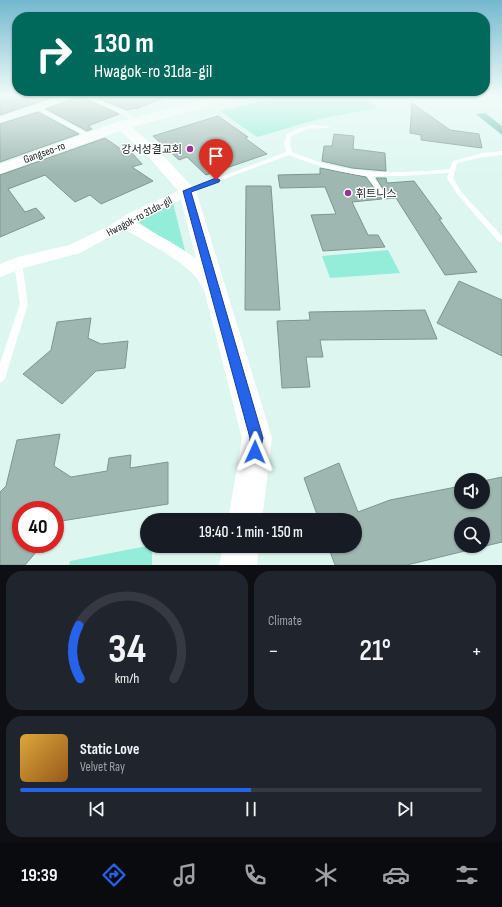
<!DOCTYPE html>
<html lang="en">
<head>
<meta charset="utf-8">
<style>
  :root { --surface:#171b24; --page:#20242c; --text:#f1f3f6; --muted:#9ea1a6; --line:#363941; --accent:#2563eb }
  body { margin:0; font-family:"Sofia Sans Condensed","Noto Sans KR",sans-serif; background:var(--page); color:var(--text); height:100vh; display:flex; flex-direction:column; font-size:15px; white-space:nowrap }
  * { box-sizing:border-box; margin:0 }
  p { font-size:13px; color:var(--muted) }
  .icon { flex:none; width:22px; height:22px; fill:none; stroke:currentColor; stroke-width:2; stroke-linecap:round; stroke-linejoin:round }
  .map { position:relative; height:565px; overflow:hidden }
  .panel { display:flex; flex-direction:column; gap:6px; padding:6px; background:#0d0f14; flex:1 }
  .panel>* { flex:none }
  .banner { position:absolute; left:12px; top:12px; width:478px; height:84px; border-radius:16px; box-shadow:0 1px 3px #0004; background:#00695c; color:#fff; overflow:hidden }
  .buttons { position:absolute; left:454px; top:473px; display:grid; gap:8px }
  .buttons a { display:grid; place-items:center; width:36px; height:36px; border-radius:50%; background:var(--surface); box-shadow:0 1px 3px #0004; font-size:20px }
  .speed { position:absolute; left:12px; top:501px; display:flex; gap:8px; font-size:20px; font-weight:700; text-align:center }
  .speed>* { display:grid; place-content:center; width:52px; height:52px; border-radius:50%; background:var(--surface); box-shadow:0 1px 3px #0004; line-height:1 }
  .speed .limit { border:6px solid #d22; background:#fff; color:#111 }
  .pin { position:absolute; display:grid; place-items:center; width:34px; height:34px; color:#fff; margin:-41px -17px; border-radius:50% 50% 50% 0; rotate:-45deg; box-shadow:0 0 4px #0007 }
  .pin .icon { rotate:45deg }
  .me { position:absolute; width:44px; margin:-22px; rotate:1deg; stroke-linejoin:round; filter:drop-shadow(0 0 3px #0008) }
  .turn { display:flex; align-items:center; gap:14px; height:84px; padding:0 16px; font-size:18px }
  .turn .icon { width:52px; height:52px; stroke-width:2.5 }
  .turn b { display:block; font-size:28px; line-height:34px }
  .big { font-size:30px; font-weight:600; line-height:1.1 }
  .panel .widget { flex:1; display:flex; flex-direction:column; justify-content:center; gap:6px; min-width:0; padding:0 14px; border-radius:16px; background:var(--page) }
  .panel .dial { align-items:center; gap:0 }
  .dial svg { height:104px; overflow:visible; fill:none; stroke:var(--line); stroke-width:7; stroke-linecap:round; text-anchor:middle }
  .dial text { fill:var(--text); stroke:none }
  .song { display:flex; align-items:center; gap:12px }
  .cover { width:48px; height:48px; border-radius:6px; background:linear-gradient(135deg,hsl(40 70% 55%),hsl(30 70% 35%)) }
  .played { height:4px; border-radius:2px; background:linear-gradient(90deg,var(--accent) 50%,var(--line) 50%) }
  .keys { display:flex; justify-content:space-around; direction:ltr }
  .heat { display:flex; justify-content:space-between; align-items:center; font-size:22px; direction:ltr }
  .panel .tiles { flex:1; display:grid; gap:6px; grid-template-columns:1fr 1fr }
  .widget:last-child { grid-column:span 2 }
  .trip { position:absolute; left:140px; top:513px; width:222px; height:40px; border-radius:20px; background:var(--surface); box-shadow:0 1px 3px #0004; font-weight:600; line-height:40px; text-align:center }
  .menu { display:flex; height:64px; justify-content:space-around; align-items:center; background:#090b0e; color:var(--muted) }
  .menu .icon { width:28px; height:28px }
  .menu .current { color:var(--accent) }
  .menu b { font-size:18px; color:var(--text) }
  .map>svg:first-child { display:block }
  .green { fill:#93edd8 }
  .water { fill:#64bdaa }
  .building { fill:#9eb7b0; stroke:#7e9690; fill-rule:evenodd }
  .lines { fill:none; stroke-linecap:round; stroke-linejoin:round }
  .lane { fill:#fff; fill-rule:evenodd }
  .street { fill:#fff; fill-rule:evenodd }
  .secondary { fill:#fff; fill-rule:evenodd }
  .route { fill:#2563eb; stroke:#184099 }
  .poi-dot { fill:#973297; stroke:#fff; stroke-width:1.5 }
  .labels { text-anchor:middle; stroke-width:3; stroke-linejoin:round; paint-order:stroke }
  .far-poi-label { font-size:11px; fill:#151f1c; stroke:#fff; text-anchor:end }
  .far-street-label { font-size:11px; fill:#151f1c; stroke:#fff }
</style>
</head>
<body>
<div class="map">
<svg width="502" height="565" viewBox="0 0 502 565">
  <rect width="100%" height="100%" fill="#ddf7f0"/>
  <!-- green -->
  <g class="green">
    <path d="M288 95H363L377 108 319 119 257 137 220 111Z"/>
    <path d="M172 199 186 255 137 221Z"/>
    <path d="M388 250 400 273 330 278 322 256Z"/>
    <path d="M147 546H152V565H69L70 561Z"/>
  </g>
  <!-- water -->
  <path class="water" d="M485 113 502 126V135L476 114Z"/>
  <!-- building -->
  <g class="building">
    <path d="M13 95H60L0 115V97Z"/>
    <path d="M90 95H168V96L136 109 134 108 127 110Z"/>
    <path d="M79 96 119 114 88 126 92 129 87 131 46 109 76 98Z"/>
    <path d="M412 103 450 130 479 134 482 148 421 140V135L410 133Z"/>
    <path d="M38 112 79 134 0 162V124Z"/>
    <path d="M218 116 248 137 245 138 267 154 206 175 187 157 179 160 153 136Z"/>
    <path d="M334 134 354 136 353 149 385 153 386 171 352 168 322 161 324 146H332Z"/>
    <path d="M105 138 128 154 132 153 142 164 132 167 153 181 101 204 90 195 75 202 45 175 8 189 25 212 36 208 45 218 0 237V175Z"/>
    <path d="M320 168 366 177 382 199 352 202 368 235H378L385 247 323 251 311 215 336 214 325 187 280 188 278 175 320 174Z"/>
    <path d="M376 178H386L387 183 414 181 442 219H439L477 272 445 275 396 198 384 199 387 195Z"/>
    <path d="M246 186H271L280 310H245Z"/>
    <path d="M459 281 502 300V356L437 323Z"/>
    <path d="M425 310 437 339 320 340 323 357H306L310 387 282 388 277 321 310 320 309 312Z"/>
    <path d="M91 318 88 338 101 344 128 341 125 368 96 371 62 404 23 374 51 350 57 322Z"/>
    <path d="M60 434 54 466 71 477 107 471 109 458 131 455 130 468 168 462V504L55 522V510H21V544H43L25 565H0V492L6 486 17 440Z"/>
    <path d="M339 463 358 512 390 500 461 486V502H483V481L502 477V542L407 565H335L328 546H355V520H319L304 478ZM461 524H483V546H461Z"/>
  </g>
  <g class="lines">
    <!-- lane -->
    <g class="lane">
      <path d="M80 95H86L127 112 137 121 133 122 123 114Z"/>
      <path d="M37 106 91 135 92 136 87 137 35 108V107Z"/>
      <path d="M312 125 328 126 330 127 328 128 308 129 291 136 290 144 292 152C350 176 389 174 450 169L453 161 483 153 502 151V155L483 157 457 163 453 178 462 193 502 236V242H499L458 195 447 178 449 173 400 176H373L386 196 383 198 381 197 367 176C340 173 314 165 289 155L189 192H185L184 191 286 152 284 144 287 134 297 129Z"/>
      <path d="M18 260 22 263 28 304 5 378 3 381 0 383V363L20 304 14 263Z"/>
    </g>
    <!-- street -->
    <g class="street">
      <path d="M64 95H78L76 97 0 123V117Z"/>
      <path d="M187 187 192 188 194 191 192 194 135 222C165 240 203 255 221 287L218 292C202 297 203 283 193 274 176 257 146 242 124 229L80 253 23 268 0 277V264L18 257 69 245 107 227 131 212Z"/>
    </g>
    <!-- secondary -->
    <g class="secondary">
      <path d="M224 95H244L242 98 132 127 158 150 196 191 272 438 262 520H228L242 438 179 192 148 156 120 131 0 174V164L117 122Z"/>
      <path d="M223 546H259L257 565H219Z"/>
    </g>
  </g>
  <!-- sky -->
  <linearGradient id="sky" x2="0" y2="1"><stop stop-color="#73b8cf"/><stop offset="0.55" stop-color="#f0fbf8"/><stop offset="1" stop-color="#f0fbf8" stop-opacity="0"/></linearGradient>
  <rect width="502" height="174" fill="url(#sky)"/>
  <!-- route -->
  <path class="route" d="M216 178 220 180 219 182 191 192 263 438 259 456 255 458 250 456 248 452 250 438 183 191Z"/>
  <!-- markers -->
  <g class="poi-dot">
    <circle cx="190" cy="149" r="4"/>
    <circle cx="348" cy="193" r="4"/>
  </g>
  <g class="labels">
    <!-- far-poi labels -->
    <g class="far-poi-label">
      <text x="182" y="153">강서성결교회</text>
      <text x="356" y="197" text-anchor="start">휘트니스</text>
    </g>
    <!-- far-street labels -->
    <g class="far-street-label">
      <text transform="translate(44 152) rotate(-20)" y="4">Gangseo-ro</text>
      <text transform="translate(139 216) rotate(-28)" y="4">Hwagok-ro 31da-gil</text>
    </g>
  </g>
</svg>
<div class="buttons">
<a><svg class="icon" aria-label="sound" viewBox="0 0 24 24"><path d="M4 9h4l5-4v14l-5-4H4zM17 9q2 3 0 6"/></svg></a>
<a><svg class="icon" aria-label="search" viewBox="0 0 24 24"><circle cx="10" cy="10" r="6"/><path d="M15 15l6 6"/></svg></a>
</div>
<div class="speed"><div class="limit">40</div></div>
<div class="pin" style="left:216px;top:180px;background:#d93025"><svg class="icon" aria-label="arrive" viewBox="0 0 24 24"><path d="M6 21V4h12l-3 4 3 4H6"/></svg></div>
<svg class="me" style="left:255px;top:452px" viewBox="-20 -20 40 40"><path d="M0-17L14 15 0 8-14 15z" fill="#2563eb" stroke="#fff" stroke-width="4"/></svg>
<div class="trip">19:40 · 1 min · 150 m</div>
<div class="banner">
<div class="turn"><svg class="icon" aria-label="right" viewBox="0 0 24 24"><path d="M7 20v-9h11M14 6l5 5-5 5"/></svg><div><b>130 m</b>Hwagok-ro 31da-gil</div></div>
</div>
</div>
<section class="panel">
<div class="tiles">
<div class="widget dial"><svg viewBox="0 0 100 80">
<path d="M14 69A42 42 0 1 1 86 69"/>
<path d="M14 69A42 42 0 0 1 13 28" stroke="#2563eb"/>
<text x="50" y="56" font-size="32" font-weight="700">34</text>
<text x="50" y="72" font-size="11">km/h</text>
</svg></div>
<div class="widget"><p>Climate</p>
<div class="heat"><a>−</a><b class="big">21°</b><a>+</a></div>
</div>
<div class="widget">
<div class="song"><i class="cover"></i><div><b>Static Love</b><p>Velvet Ray</p></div></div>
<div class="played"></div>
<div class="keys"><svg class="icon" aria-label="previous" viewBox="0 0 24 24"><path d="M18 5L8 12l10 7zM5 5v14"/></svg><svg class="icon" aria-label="pause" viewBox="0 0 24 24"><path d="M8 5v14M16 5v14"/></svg><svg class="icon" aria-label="next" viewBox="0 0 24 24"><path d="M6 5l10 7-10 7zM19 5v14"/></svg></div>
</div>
</div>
</section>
<nav class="menu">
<b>19:39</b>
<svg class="icon current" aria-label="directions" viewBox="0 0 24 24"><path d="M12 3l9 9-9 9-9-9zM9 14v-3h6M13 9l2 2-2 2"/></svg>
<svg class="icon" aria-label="music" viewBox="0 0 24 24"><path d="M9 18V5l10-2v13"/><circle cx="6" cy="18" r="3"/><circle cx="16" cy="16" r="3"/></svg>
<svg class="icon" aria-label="phone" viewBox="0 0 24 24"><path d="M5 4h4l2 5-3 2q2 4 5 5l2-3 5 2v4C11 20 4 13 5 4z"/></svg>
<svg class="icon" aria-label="climate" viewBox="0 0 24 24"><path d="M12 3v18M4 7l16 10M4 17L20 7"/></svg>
<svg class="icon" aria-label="car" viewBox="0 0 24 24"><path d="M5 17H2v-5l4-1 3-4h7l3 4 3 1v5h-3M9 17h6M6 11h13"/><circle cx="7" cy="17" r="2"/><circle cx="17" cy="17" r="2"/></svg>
<svg class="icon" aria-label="filters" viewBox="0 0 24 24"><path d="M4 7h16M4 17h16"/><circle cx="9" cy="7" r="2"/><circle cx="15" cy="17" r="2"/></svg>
</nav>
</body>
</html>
